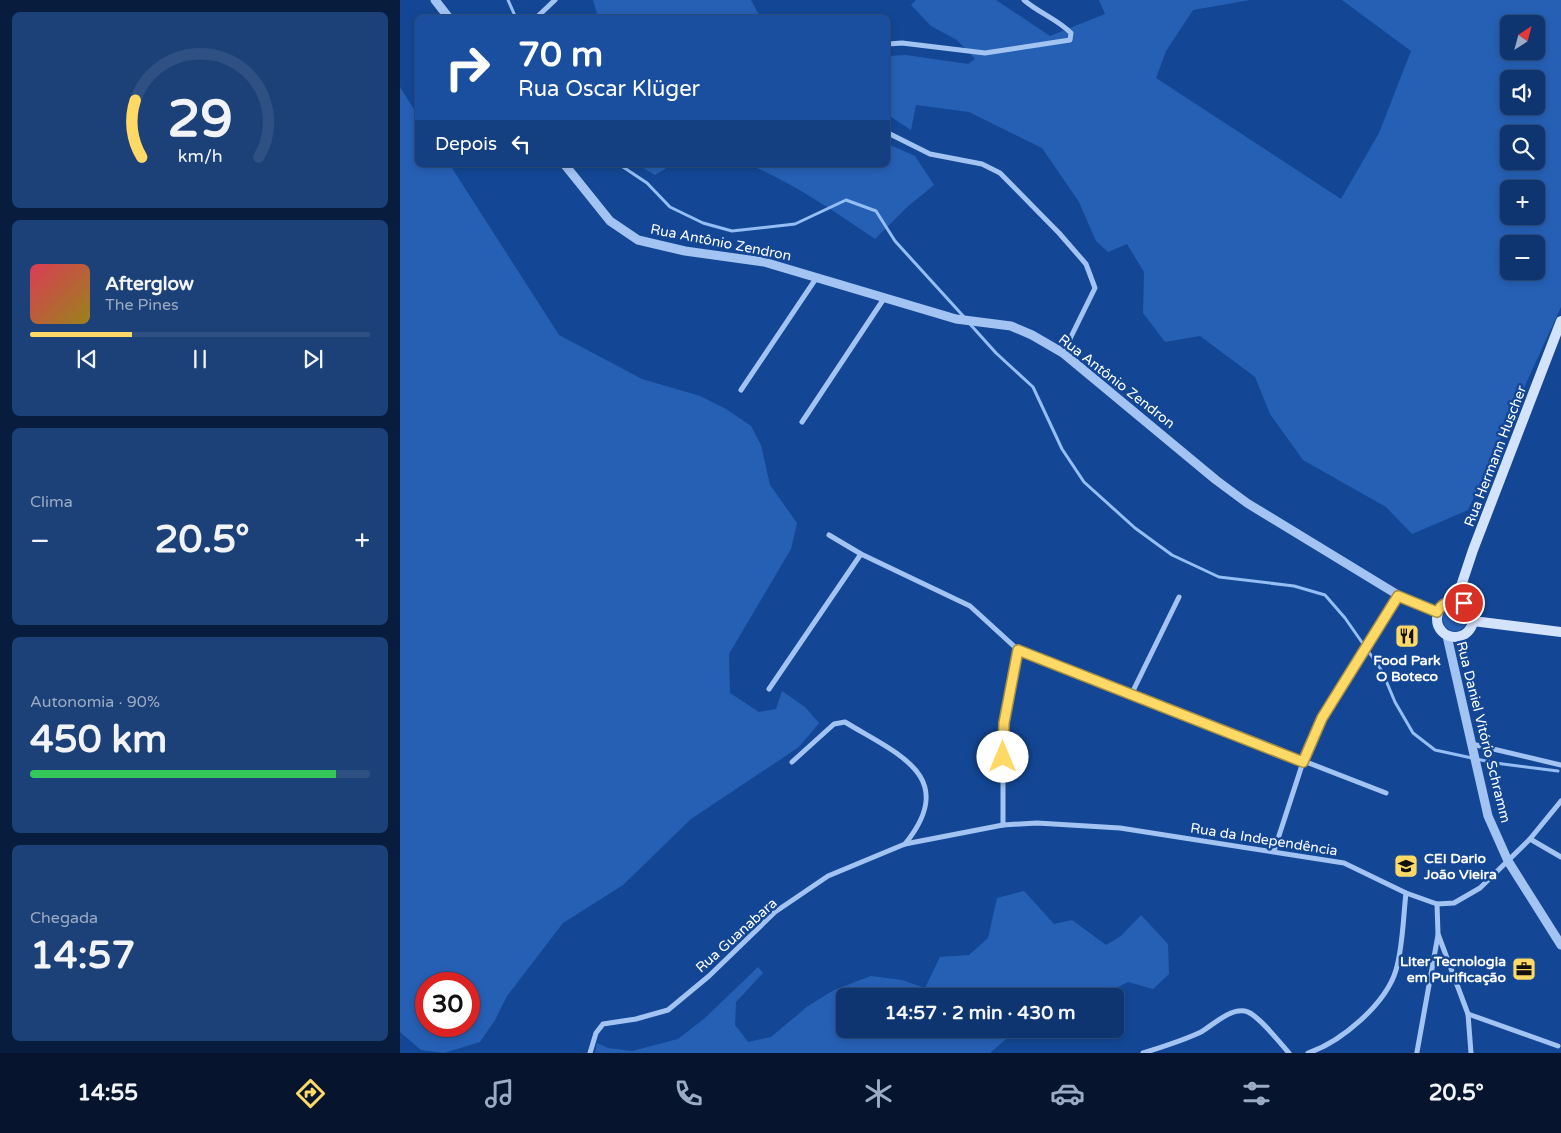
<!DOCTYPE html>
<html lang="pt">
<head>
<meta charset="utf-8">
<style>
  :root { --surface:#0e3570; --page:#1c4078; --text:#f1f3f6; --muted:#9babc3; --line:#2e5083; --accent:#ffd965 }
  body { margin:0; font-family:"Varela Round",sans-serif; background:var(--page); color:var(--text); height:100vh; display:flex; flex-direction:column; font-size:19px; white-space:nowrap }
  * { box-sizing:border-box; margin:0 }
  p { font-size:16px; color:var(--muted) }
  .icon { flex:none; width:28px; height:28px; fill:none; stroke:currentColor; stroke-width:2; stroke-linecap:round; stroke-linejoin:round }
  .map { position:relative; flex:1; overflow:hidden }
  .drawer { display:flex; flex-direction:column; gap:12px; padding:12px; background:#081d3e; width:400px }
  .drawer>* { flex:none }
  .banner { position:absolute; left:15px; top:15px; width:475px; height:152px; border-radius:8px; box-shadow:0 2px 8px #0003,0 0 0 1px var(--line); background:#1a4fa0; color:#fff; overflow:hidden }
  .needle { width:32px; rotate:36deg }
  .buttons { position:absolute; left:1100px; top:15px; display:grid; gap:10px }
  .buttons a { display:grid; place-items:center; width:45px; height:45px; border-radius:8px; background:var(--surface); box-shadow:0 2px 8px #0003,0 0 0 1px var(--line); font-size:25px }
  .speed { position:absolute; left:15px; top:972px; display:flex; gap:10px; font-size:25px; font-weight:700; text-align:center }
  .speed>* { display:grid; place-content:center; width:65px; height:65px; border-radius:50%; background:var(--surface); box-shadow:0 2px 8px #0003,0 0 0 1px var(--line); line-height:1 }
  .speed .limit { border:8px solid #d22; background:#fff; color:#111 }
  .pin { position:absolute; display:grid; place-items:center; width:42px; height:42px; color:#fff; margin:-21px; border:2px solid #fff; border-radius:50%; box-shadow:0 1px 5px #0007 }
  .me { position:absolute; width:55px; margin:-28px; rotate:0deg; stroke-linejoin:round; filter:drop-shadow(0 0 4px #0008) }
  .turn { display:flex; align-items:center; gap:18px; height:105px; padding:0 20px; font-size:22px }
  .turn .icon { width:65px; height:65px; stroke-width:2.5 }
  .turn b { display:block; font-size:35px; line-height:42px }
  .then { display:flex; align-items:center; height:48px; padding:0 20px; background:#0003; gap:10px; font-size:19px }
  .big { font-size:38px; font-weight:700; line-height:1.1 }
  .drawer .card { flex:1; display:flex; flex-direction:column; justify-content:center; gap:8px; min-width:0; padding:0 18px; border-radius:8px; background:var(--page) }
  .drawer .dial { align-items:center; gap:0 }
  .dial svg { height:130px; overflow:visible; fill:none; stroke:var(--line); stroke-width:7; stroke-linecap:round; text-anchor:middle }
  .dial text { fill:var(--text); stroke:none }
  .song { display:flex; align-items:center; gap:15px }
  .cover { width:60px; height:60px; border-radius:8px; background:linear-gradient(135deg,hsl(350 70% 55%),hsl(50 70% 35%)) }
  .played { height:5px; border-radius:2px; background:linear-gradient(90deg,var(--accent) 30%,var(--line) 30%) }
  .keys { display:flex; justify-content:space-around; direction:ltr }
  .heat { display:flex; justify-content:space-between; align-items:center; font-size:28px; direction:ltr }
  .charge { height:8px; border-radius:4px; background:linear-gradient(90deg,#34c759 90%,var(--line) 0) }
  .trip { position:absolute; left:436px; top:988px; width:288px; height:50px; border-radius:8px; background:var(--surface); box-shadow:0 2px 8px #0003,0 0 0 1px var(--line); font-weight:700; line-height:50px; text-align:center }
  .tabs { display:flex; height:80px; justify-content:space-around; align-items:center; background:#06152d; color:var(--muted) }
  .tabs .icon { width:35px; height:35px }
  .tabs .current { color:var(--accent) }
  .tabs b { font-size:22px; color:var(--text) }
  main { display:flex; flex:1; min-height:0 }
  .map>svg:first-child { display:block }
  .green { fill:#2660b5; fill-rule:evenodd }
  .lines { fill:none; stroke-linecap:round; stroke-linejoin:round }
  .stream { stroke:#95bef5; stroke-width:3 }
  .minor { stroke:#a3c4f2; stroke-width:5 }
  .tertiary { stroke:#a3c4f2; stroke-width:9 }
  .secondary { stroke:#d3e3fc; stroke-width:10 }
  .route-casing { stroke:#a68d42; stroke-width:12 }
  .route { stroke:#ffd965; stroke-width:9 }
  .labels { text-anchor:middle; stroke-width:5; stroke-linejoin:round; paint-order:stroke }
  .street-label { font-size:14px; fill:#fff; stroke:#134795 }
  .poi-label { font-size:14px; font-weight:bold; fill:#fff; stroke:#134795 }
</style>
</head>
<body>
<main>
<section class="drawer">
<div class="card dial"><svg viewBox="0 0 100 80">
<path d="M14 69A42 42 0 1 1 86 69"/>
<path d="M14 69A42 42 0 0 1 10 34" stroke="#ffd965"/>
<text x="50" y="56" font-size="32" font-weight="700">29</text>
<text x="50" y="72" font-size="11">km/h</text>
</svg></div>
<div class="card">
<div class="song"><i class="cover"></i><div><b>Afterglow</b><p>The Pines</p></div></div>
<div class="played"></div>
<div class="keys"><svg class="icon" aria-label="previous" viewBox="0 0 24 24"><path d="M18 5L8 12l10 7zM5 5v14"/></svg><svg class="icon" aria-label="pause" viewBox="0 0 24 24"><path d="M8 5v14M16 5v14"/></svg><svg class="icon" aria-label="next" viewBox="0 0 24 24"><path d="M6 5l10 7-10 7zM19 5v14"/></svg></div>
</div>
<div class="card"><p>Clima</p>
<div class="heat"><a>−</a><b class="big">20.5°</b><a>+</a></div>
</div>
<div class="card"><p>Autonomia · 90%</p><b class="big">450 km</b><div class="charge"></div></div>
<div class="card"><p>Chegada</p><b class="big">14:57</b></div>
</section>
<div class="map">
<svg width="1161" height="1053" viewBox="0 0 1161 1053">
  <rect width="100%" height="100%" fill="#134795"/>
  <!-- green -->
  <g class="green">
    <path d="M193 0H351L360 17H198Z"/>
    <path d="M516 0H596L650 36 705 14 699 0H850L793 10 766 51 756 78 941 199 979 133 1011 51 942 0H1161V307L1068 510 1012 534 986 507 903 460 870 414 855 377 800 336 765 342 743 313 744 272 727 244 708 252 696 241 679 202 642 148 569 112 516 105 511 130 488 115V56L506 55 568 64 575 59 557 40 531 26 511 5ZM1109 24H1136V51H1109ZM1109 79H1136V106H1109ZM1109 134H1136V161H1109ZM1109 189H1136V216H1109ZM1109 244H1136V271H1109Z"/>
    <path d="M0 87 17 114 18 165H50L159 335 242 379 300 396 326 409 351 426 361 445 370 485 397 523 391 549 329 654 330 693 359 712 376 709 382 691 405 707 419 723 399 747 291 819 223 885 163 923 107 996 95 1020 80 1042 44 1053 21 1050 0 1032ZM26 984H69V1026H26Z"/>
    <path d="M488 144 515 156 534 185 506 208 475 239C435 212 395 184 350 165H488Z"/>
    <path d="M238 165H271L255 175Z"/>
    <circle cx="1055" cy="619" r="12"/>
    <path d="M624 891 654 924 672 920 706 945 721 936 741 915 768 944 769 974 753 989 728 982 701 996H445V1029H618L590 1053H195L197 1043 208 1048 232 1051 278 1039 305 1018 358 967 363 973 336 1002 335 1025 348 1042 371 1037 408 1006 434 990 471 976 502 980 525 988 540 957 569 955 588 938 597 898Z"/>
  </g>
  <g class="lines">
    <!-- stream -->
    <g class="stream">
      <path d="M108 0 116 18"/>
      <path d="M220 165 247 183 270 207 303 223 332 231 395 224 446 200 476 211 495 241 565 318"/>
      <path d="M569 323 596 353 633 387 662 449 684 482 735 528 772 555 819 577 894 586 925 595 945 618 982 671 995 702 1013 733 1035 750 1095 763 1158 771"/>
    </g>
    <!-- minor -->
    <g class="minor">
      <path d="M136 18 155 0"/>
      <path d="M488 44 502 43 585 53 670 40 671 33C657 19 639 13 624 0"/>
      <path d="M488 133 530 154 582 164 600 173 659 233 686 264 695 288 663 353"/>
      <path d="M341 390 417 277"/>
      <path d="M402 422 485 297"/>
      <path d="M429 535 461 554 570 606 618 650 986 793"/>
      <path d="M369 689 461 554"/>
      <path d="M731 695 779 597"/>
      <path d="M1072 744 1161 765"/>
      <path d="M392 762 434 724 445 722C497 754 560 776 505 844"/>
      <path d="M603 825V723L618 650"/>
      <path d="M1130 839 1161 857"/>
      <path d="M874 851 903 762 922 718 998 595"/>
      <path d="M1037 904 1038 934 1068 1014 1071 1053"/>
      <path d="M1068 1014 1158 1046"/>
      <path d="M1017 1052 1038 935"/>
      <path d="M190 1053 196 1033 203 1024 236 1019 268 1010 309 976 375 912 428 876 505 844 603 825 637 823 720 828 944 863 1006 893 1037 904 1054 903 1080 888 1130 839 1161 801"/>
      <path d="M743 1053C762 1047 782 1041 801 1032 813 1025 830 1008 845 1011 857 1013 880 1043 889 1053"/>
      <path d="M908 1053C941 1042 986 1004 996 970 1003 946 1003 919 1006 893"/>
    </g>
    <!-- tertiary -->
    <g class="tertiary">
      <path d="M35 0 49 18"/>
      <path d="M165 165 210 221 238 240 285 251 364 262 556 319 611 326 632 335 663 353 816 480 847 503 998 595 1037 613"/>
      <path d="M1047 636 1088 816 1108 861 1161 945"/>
    </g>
    <!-- secondary -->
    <g class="secondary">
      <circle cx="1055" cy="619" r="18"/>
      <path d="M1056 601 1073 550 1161 321"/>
      <path d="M1073 621 1161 632"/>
    </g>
  </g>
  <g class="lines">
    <!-- route casing -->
    <g class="route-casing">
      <path id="route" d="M603 757 604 723 618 650 903 762 922 718 998 596 1037 612C1043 602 1052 599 1064 603"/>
    </g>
    <!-- route -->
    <use href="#route" class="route"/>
  </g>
  <!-- icons -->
  <defs>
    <g id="restaurant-square" transform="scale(1.25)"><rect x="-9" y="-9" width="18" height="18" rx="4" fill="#ffd965" stroke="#134795"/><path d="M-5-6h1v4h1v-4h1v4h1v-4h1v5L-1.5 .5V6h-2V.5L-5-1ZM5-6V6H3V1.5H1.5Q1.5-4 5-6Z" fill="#111"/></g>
    <g id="school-square" transform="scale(1.25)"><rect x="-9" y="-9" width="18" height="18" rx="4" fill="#ffd965" stroke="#134795"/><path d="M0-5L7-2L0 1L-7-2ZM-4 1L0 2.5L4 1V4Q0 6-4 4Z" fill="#111"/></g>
    <g id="office-square" transform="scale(1.25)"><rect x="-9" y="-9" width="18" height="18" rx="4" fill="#ffd965" stroke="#134795"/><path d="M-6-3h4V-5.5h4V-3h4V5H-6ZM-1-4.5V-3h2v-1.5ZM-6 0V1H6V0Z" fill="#111"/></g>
  </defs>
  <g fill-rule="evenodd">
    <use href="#restaurant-square" x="1007" y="636"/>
    <use href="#school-square" x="1006" y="866"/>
    <use href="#office-square" x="1124" y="969"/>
  </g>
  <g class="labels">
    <!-- street labels -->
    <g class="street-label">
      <text transform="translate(321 242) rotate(11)" y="5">Rua Antônio Zendron</text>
      <text transform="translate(717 381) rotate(38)" y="5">Rua Antônio Zendron</text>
      <text transform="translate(1095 456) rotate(-69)" y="5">Rua Hermann Huscher</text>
      <text transform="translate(1084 732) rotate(76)" y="5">Rua Daniel Vitório Schramm</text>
      <text transform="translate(864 839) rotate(9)" y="5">Rua da Independência</text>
      <text transform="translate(336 935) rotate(-42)" y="5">Rua Guanabara</text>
    </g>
    <!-- poi labels -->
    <g class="poi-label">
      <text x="1007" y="665">Food Park<tspan x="1007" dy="16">O Boteco</tspan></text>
      <text x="1024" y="863" text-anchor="start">CEI Dario<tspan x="1024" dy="16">João Vieira</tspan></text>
      <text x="1106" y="966" text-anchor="end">Liter Tecnologia<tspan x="1106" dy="16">em Purificação</tspan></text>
    </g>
  </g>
</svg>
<div class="buttons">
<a><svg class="needle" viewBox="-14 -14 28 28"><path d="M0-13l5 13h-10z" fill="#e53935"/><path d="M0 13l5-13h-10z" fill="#9babc3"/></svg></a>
<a><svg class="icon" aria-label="sound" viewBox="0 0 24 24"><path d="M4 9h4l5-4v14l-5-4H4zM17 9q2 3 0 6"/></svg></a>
<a><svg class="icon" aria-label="search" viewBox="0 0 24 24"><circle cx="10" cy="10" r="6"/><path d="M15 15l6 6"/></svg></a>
<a>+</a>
<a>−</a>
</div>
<div class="speed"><div class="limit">30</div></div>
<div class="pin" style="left:1064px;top:603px;background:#d93025"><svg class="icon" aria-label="arrive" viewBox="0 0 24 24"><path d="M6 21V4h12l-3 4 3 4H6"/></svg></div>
<svg class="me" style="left:603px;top:757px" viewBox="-20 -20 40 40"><circle r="19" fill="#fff"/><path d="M0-13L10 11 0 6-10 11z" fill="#ffd965"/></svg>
<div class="trip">14:57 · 2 min · 430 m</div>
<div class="banner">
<div class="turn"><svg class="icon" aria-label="right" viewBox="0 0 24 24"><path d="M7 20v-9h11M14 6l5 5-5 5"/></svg><div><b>70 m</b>Rua Oscar Klüger</div></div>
<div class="then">Depois<svg class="icon" aria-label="left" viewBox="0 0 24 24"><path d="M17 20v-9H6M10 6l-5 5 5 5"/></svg></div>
</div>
</div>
</main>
<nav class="tabs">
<b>14:55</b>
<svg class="icon current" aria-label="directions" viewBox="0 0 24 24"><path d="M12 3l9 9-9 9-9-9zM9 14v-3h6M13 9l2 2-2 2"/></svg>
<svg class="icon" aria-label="music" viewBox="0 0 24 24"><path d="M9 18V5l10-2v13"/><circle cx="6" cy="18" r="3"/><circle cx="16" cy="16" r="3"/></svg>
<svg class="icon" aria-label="phone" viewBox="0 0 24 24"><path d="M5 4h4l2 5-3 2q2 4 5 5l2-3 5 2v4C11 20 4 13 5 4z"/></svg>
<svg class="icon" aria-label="climate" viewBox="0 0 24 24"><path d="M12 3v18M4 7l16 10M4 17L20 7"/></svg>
<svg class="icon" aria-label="car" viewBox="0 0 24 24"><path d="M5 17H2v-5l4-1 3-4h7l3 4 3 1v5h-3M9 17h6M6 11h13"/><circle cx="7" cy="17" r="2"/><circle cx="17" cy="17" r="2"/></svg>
<svg class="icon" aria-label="filters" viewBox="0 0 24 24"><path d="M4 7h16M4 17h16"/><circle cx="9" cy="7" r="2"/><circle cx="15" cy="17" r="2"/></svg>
<b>20.5°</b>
</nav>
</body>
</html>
